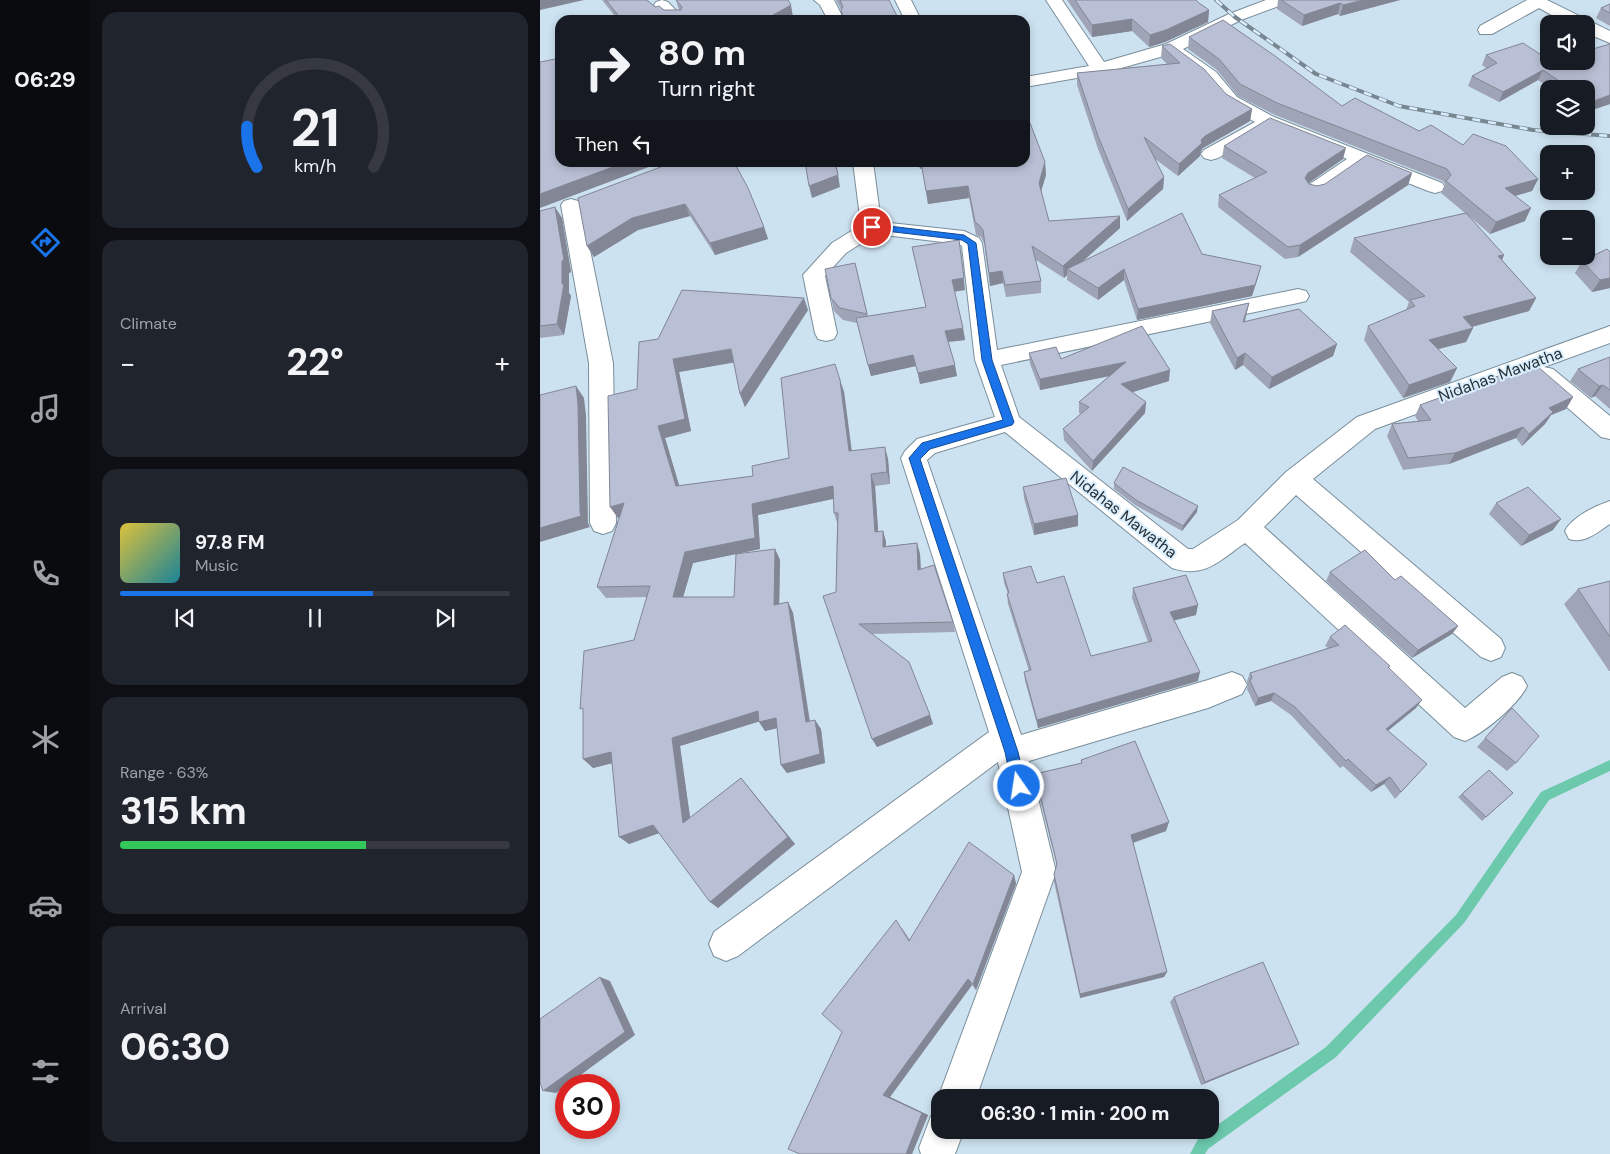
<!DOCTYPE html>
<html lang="en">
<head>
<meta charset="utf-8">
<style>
  :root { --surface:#171b24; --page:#20242c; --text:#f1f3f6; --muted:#9ea1a6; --line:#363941; --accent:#1a73e8 }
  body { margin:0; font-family:"DM Sans",sans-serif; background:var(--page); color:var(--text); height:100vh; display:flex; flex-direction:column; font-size:19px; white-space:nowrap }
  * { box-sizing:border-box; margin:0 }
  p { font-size:16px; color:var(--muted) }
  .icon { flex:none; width:28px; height:28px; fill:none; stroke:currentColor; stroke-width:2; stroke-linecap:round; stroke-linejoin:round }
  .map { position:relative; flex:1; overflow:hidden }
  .details { display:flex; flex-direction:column; gap:12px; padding:12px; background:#0d0f14; width:450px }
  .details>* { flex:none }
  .banner { position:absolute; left:15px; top:15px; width:475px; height:152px; border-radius:15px; box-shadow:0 2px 8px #0003; background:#171b24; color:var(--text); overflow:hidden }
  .controls { position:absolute; left:1000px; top:15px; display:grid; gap:10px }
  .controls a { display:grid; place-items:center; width:55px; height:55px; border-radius:10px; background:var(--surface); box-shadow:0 2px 8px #0003; font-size:25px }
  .speed { position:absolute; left:15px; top:1074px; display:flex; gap:10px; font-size:25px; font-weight:700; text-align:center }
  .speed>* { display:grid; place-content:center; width:65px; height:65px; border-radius:50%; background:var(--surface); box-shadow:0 2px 8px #0003; line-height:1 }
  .speed .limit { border:8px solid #d22; background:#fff; color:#111 }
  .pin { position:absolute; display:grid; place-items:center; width:42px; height:42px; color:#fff; margin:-21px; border:2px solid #fff; border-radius:50%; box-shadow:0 1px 5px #0007 }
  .me { position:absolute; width:55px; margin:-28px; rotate:347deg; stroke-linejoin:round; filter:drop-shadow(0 0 4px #0008) }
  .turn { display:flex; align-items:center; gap:18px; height:105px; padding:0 20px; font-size:22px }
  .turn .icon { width:65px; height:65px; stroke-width:2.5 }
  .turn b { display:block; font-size:35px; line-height:42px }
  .then { display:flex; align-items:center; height:48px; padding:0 20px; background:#0003; gap:10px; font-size:19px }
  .big { font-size:38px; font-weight:700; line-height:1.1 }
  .details .widget { flex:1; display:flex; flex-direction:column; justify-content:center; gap:8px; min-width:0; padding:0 18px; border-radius:15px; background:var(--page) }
  .details .dial { align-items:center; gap:0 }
  .dial svg { height:130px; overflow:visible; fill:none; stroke:var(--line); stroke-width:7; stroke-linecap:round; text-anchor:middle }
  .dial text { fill:var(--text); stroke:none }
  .song { display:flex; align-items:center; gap:15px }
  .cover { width:60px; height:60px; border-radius:8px; background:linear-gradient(135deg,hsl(50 70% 55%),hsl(190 70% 35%)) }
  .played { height:5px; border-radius:2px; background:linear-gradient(90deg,var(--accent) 65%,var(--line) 65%) }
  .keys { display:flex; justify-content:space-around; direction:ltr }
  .heat { display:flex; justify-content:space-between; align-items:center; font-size:28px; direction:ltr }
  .charge { height:8px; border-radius:4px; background:linear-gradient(90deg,#34c759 63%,var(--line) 0) }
  .trip { position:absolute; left:391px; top:1089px; width:288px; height:50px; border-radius:15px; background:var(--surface); box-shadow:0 2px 8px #0003; font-weight:700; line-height:50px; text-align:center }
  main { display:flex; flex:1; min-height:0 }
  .tab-bar { display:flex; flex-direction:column; width:90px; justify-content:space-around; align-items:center; background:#090b0e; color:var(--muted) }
  .tab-bar .icon { width:35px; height:35px }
  .tab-bar .active { color:var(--accent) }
  .tab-bar b { font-size:22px; color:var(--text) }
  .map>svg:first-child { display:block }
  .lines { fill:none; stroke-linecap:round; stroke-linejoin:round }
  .stream { fill:#6cc9ac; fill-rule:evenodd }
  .minor-casing { stroke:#7a8e9b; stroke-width:2 }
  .minor { fill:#fff; fill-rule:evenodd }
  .rail-casing { stroke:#778690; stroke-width:4 }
  .rail { stroke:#daeffe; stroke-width:2.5; stroke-dasharray:8; stroke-linecap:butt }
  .wall { fill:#9fa5b7 }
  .shaded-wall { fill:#828695 }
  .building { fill:#b9c0d5; stroke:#828695 }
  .route { fill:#1a73e8; stroke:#114b97 }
  .labels { text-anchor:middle; stroke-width:4; stroke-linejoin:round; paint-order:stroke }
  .street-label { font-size:16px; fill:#283036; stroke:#daeffe }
</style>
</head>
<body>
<main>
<nav class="tab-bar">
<b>06:29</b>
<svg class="icon active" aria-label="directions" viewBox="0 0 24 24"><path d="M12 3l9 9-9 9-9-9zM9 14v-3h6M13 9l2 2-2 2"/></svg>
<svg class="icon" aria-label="music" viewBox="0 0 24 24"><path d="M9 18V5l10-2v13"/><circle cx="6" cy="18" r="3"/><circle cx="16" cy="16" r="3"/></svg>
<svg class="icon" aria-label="phone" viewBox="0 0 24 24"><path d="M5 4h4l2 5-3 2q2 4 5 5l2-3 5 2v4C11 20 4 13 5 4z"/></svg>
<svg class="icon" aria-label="climate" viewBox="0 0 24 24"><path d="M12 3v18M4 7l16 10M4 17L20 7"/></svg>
<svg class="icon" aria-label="car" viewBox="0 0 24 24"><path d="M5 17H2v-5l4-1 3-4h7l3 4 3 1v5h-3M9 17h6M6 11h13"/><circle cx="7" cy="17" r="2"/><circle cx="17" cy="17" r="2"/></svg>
<svg class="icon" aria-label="filters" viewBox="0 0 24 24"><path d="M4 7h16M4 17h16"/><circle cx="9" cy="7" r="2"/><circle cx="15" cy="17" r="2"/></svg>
</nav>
<section class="details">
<div class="widget dial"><svg viewBox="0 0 100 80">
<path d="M14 69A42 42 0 1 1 86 69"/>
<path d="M14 69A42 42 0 0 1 8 44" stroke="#1a73e8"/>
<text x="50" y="56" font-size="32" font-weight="700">21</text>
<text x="50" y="72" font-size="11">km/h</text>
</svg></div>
<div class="widget"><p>Climate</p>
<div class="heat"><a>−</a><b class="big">22°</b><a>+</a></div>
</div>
<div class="widget">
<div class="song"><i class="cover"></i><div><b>97.8 FM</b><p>Music</p></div></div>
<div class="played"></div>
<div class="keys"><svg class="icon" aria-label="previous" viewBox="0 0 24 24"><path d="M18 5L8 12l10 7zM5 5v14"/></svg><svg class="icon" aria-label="pause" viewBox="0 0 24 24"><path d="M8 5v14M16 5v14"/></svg><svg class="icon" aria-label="next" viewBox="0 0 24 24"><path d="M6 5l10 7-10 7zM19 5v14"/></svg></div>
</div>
<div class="widget"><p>Range · 63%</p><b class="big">315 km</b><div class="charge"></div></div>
<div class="widget"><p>Arrival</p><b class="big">06:30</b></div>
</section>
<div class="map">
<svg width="1070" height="1154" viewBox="0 0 1070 1154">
  <rect width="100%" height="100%" fill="#cde2f1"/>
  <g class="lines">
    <!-- stream -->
    <path class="stream" d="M1070 760V771L1009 800 924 923 796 1057 668 1149 665 1154H650L658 1139 786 1047 916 915 1001 792Z"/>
    <!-- minor casing -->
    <g class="minor-casing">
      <g id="minor">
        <path d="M122 0 128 2 145 20H128L114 5 116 2Z"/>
        <path d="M274 0H294L304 20H288L280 5Z"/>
        <path d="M355 0H371L381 20H365Z"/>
        <path d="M506 0H522L564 62 626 44 689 14 726 0H749L747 3 701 20 643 49 676 72 697 97 734 117 902 183 905 187 902 191 895 193 888 191 823 165 781 194 774 196 767 194 764 190 767 186 807 159 726 127 724 131 678 158 671 160 664 158 661 154 664 150 715 122 685 105 664 80 631 54 560 74 485 87V77L549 66Z"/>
        <path d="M987 0H1007L1070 31V43L1046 33V24H1028L999 8 952 34H940L938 30 940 26Z"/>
        <path d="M313 162H333L341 222 424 231 439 238 442 243 457 350 758 289 766 291 769 296 766 301 758 303 461 365 479 417 648 549H653L698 520 746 472 817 417 1070 326V343L1004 367 1013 369 1070 416V439L1061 437 997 381 993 375 996 370 835 429 773 479 961 639 965 648 961 657 951 661 941 657 756 495 724 527 925 708 962 677 972 673 982 677 987 686C979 704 943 734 925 741L914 737 705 543C680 560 665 579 632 568L465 432 395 453 387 460 481 735 668 680 692 672 702 676 707 685 702 694 668 708 489 761 516 872 436 1098H400V1103L398 1098 482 872 458 762 198 956 186 961 174 956 169 944 174 932 449 732 361 458 365 451 377 439 455 417 435 360 422 246 419 244 336 234 306 253 285 276 297 333 294 339 286 341 278 339 275 333 263 275 292 243 321 225Z"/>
        <path d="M31 199 38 201 41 205 73 363 76 523 72 531 63 534 54 531 50 523 49 363 21 205 24 201Z"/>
        <path d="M1070 501V524C1056 533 1045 544 1029 539L1025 531C1032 517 1055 506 1070 501Z"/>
        <path d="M400 1113V1130H424L415 1154H381L379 1148 391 1116Z"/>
      </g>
    </g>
    <!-- minor -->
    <use href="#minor" class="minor"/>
    <!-- rail casing -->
    <g class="rail-casing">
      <path id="rail" d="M676 0 695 17 776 74 859 106 993 130 1070 136"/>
    </g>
    <!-- rail -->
    <use href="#rail" class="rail"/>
  </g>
  <!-- wall -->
  <g class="wall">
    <path d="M62 0H107L115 7 124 10H139L136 0 253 17 247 20H78Z"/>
    <path d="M296 0H349L359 20H303L301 10Z"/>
    <path d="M527 0H656L659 3 669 10 668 22 625 42 609 47 592 31 552 37Z"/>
    <path d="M738 0H860L800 16 798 14 762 26 737 9Z"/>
    <path d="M1070 4V26L1056 18 1061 8Z"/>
    <path d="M649 37 802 106 879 131 923 145 998 179 992 191 975 196 985 221 950 234 929 216 964 255 962 260 996 298 989 311 932 327 933 328 926 342 898 349 917 368 910 382 863 398 824 340 828 326 866 310 869 302 810 252 814 238 925 213 901 193 905 184 903 181 735 115 698 96 677 70 648 49Z"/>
    <path d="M1070 44V104L1046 112V89H1011L998 80 959 102 928 86 932 76 946 68 942 65 946 55 1011 62Z"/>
    <path d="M622 46 686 94 712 109 710 121 663 148 661 151 660 156 638 176 615 159 624 177 623 189 587 221 558 149 537 85V73L627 64 621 58Z"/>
    <path d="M684 146 803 159 768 183 769 184 777 186 872 173 868 185 758 257 745 259 678 207 679 195 715 178 682 158Z"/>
    <path d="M134 162 224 227 228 239 175 255 150 216 98 230 54 257 47 246Z"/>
    <path d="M378 162H505L506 175 501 190 509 221 580 228 542 261 662 254 718 277 712 296 597 320 584 280 558 300 527 280V275L524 278 496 260 501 281V293L466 297 463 283 450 286 444 243 441 237 436 235 429 198 388 204 382 168 380 169Z"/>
    <path d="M0 211 22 218 31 272 29 273V293L31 296 24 335 0 338Z"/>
    <path d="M372 247 425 290 414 291 423 328 425 340 408 342 417 376 380 384 376 366 331 376 317 323 303 320 294 311 291 298 315 263 328 316 386 307Z"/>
    <path d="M1070 252V288L1052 292 1035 273 1042 261Z"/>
    <path d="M709 303 705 321 797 344 793 356 729 389 703 365 695 370 670 323 672 311Z"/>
    <path d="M268 310 205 407 200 394 194 362 139 372 151 431 125 438 139 486 213 476 249 458 300 380 304 392 312 451 348 459 350 484 335 486 338 532 343 531 346 542V546L377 543 380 554 381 569 413 622 415 632 332 634 390 715 393 724 337 747 296 592 297 523 294 513 293 499 218 515 220 549 153 563 143 597H194L235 549 240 560 239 604 248 602 253 613 270 721 281 729 285 763 247 773 241 765 237 728 225 731 219 721 140 746 150 818 201 778 255 844 178 908 119 833 89 844 72 763 53 768 94 640 107 597 66 598 57 587 79 518H78L97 389 118 339Z"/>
    <path d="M489 353 521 359 629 381 592 392 606 402 605 413 552 471 524 440 523 429 541 414 539 413V402L569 376 500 390 490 364Z"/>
    <path d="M1070 357V409L1055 396 1051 398 1030 381 1038 369Z"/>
    <path d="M984 371 1033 397 1026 409 1011 415 1005 424 982 446 976 438 909 464 863 470 847 436 852 424 878 421 875 416 880 405Z"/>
    <path d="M574 483 657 512 642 531 595 505 574 489Z"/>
    <path d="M483 487 538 526 494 535 484 498Z"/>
    <path d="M956 503 1013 530 981 546 949 514Z"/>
    <path d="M790 572 855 580 918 626 912 634 872 658 786 581Z"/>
    <path d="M463 573 497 583 551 656 608 642 592 598 593 588 656 615 634 620 658 681 498 728 485 681 484 672 489 671 468 604 467 594H468L464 583Z"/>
    <path d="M1070 581V671H1069L1024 604 1038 589Z"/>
    <path d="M790 637 849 668 876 708 848 731 887 764 855 799 844 784 831 792 803 766 800 768 751 715 731 701 715 706 707 689 708 685 707 681 710 673 788 648 785 646Z"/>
    <path d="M972 708 976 763 967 771 937 747Z"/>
    <path d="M541 760 626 831 593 843 627 972 624 977 540 998 514 882V874L517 866 496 784 495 774 541 763Z"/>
    <path d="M949 770 973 793 942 821 918 797Z"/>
    <path d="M474 875 476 884 436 990 432 985 350 1097 388 1115 372 1154H260L362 928 370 940Z"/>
    <path d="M634 997 751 1048 661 1085 630 1002Z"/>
  </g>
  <!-- shaded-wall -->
  <g class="shaded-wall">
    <path d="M0 0H44L0 10Z"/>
    <path d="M823 0H860L800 16 803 5Z"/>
    <path d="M800 3 798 14 762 26 764 15Z"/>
    <path d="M251 5 253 17 247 20H235L233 15Z"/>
    <path d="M669 10 668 22 625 42 609 47 610 35Z"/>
    <path d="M592 19V31L552 37V25Z"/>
    <path d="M1003 70 998 80 959 102 963 92Z"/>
    <path d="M1070 95V104L1046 112 1051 102Z"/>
    <path d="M712 109 710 121 663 148 661 151 660 156 638 176 639 164 665 136Z"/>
    <path d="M806 148 803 159 766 185 765 178 768 173Z"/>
    <path d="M86 162H122L0 208V194Z"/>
    <path d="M295 162H296L300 187 272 198 269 186Z"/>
    <path d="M379 162H381L382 168 380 169Z"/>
    <path d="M505 162 506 175 500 195 499 183Z"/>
    <path d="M872 173 868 185 758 257 760 245Z"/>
    <path d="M624 177 623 189 587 221 588 209Z"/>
    <path d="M998 179 992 191 960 200 965 188Z"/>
    <path d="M428 186 429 198 388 204 386 191Z"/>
    <path d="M145 204 150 216 98 230 54 257 47 246 92 218Z"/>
    <path d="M15 207 22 218 31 272 29 273V293L31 296 24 335 17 324 22 284Z"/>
    <path d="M991 208 985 221 950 234 956 222Z"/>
    <path d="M580 216V228L531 272 527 269V275L524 278 523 266Z"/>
    <path d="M224 227 228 239 175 255 170 243Z"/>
    <path d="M421 251 425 290 413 292 412 280Z"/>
    <path d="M964 255 958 269V256Z"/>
    <path d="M721 266 718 277 712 296 597 320 598 309Z"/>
    <path d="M584 269V280L558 300V288Z"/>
    <path d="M462 271 463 283 450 286 449 273Z"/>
    <path d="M1070 278V288L1052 292 1060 280Z"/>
    <path d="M264 298 268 310 205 407 200 394Z"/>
    <path d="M996 298 989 311 917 331 923 317Z"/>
    <path d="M709 303 706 316 701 334 703 322Z"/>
    <path d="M423 328 425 340 407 342 405 331Z"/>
    <path d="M933 328 926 342 883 353 889 340Z"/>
    <path d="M797 344 793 356 729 389 732 377Z"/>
    <path d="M191 349 197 362 139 372 151 431 125 438 143 498 136 486 118 426 133 359Z"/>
    <path d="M705 353 703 365 695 370 697 358Z"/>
    <path d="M373 355 376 366 331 376 328 365Z"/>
    <path d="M586 362 585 373 500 390V379Z"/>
    <path d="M415 365 417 376 380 384 378 373Z"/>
    <path d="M917 368 910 382 863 398 869 385Z"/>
    <path d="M630 370 629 381 580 396 581 384Z"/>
    <path d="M300 380 304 392 313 463 309 451Z"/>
    <path d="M1063 385 1055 396 1051 398 1059 386Z"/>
    <path d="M36 386 44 398 46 416 48 523 50 527 0 542V528L40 512Z"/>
    <path d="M1033 397 1026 409 1011 415 1005 424 982 446 989 434 1009 408Z"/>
    <path d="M606 402 605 413 552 471 553 461Z"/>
    <path d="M983 427 976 438 909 464 915 453Z"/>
    <path d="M345 447 348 459 350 484 347 472Z"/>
    <path d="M331 474 335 486 339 543 335 532Z"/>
    <path d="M293 486 297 498 218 515 220 549 153 563 140 608 133 597 145 552 212 504Z"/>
    <path d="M84 503 92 514 78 518 70 507Z"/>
    <path d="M658 506 657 512 642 531 643 526Z"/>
    <path d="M538 515V526L494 535V524Z"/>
    <path d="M1021 519 1013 530 981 546 989 535Z"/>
    <path d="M343 531 346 542V558L343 547Z"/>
    <path d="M377 543 380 554 381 580 378 570Z"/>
    <path d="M235 549 240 560 239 616 234 605Z"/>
    <path d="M248 602 253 613 271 731 266 722Z"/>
    <path d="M658 605 656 615 628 622 630 612Z"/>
    <path d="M918 626 912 634 872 658 878 650Z"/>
    <path d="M660 672 658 681 498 728 497 720Z"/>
    <path d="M734 693 731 701 715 706 718 698Z"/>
    <path d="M882 700 876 708 840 737 846 729Z"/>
    <path d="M218 711 224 720 140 746 152 831 143 823 132 738Z"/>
    <path d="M390 715 393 724 337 747 332 739Z"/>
    <path d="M236 718 242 727 225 731 219 722Z"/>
    <path d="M275 720 281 729 285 763 247 773 241 765Z"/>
    <path d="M71 752 81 761 53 768 43 759Z"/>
    <path d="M850 777 844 784 831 792 836 785Z"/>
    <path d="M201 778 255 844 178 908 170 902Z"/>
    <path d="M629 822 626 831 589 844 591 835Z"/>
    <path d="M113 825 122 832 89 844 79 837Z"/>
    <path d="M474 875 476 884 436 990 433 984Z"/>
    <path d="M627 972 624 977 540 998V994Z"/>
    <path d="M60 977 70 981 95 1035 16 1093 3 1091Z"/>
    <path d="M428 979 432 985 350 1097 388 1115 372 1154H366L343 1095Z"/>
    <path d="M759 1044 751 1048 661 1085 665 1082Z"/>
  </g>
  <!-- building -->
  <g class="building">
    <path d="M66 0H107L115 7 119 6 124 10H141L142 7 136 0H248L251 5 233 15 238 20H82Z"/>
    <path d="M300 0H349L359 20H308L303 16 301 10 303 7Z"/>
    <path d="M535 0H656L659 3 669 10 626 30 610 35 592 19 552 25Z"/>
    <path d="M741 0H823L803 5 800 3 764 15Z"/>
    <path d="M1070 4V13L1061 8Z"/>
    <path d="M683 20 735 56 802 106 815 98 879 131 891 125 923 145 933 134 966 146 998 179 965 188 991 208 956 222 906 181 911 175 907 169 737 103 700 84 679 59 649 37Z"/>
    <path d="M983 43 1009 60V61L1011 62 1046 61V51L1070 44V95L1051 102 1046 99V89H1031L1003 70 963 92 932 76 957 63 946 55Z"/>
    <path d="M630 44 664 69 686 94 712 109 665 136 661 140 662 143 639 164 604 137 624 177 588 209 558 136 537 73 640 63 622 46Z"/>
    <path d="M20 58V162H86L0 194V62Z"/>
    <path d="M730 118 806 148 768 173 765 178 769 184 777 186 785 184 827 155 872 173 760 245 748 247 679 195 727 172 684 146Z"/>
    <path d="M490 123 505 162 499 183 509 221 580 216 523 266 492 246 501 281 465 285 462 271 449 273 443 230 439 225 435 222 428 186 386 191 381 162H485V124Z"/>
    <path d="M134 162H194L208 188 224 227 170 243 145 204 92 218 47 246 38 198Z"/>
    <path d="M265 162H295L298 175 269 186Z"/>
    <path d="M15 207 24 260 22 261V284H24L17 324 0 326V211Z"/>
    <path d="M642 213 662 254 721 266 715 285 598 309 584 269 558 288 527 269Z"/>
    <path d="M926 213 964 255 958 256 996 298 923 317 933 328 889 340 917 368 869 385 828 326 875 306 870 300 885 296 814 238Z"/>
    <path d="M419 240 424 278 412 280 423 328 405 331 415 365 378 373 373 355 328 365 316 318 386 307 372 247Z"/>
    <path d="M1067 249 1070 252V278L1060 280 1042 261Z"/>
    <path d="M315 263 327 314 300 308 291 298 285 269Z"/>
    <path d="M142 290 264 298 200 394 191 349 133 359 145 419 118 426 136 486 213 476 212 466 249 458 241 378 295 364 300 380 309 451 345 447 347 472 331 474 335 532 343 531V547L377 543 378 570 394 565 413 622 319 624 369 662 390 715 332 739 283 596 296 592 298 513H294L293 486 212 504 215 538 145 552 133 597H194L196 554 235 549 234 605 248 602 266 722 275 720 280 754 241 765 236 718 219 722 218 711 132 738 143 823 201 778 248 837 170 902 113 825 79 837 71 752 43 759V708L40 709 44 651 94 640 110 586 57 587 84 503 70 507 68 396 97 389 99 342 118 339Z"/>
    <path d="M709 303 703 322 759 309 797 344 732 377 705 353 697 358 672 311Z"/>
    <path d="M602 326 630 370 581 384 606 402 553 461 523 429 549 407 539 402 586 362 500 379 489 353 516 347 521 359Z"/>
    <path d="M1070 357V390L1063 385 1059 386 1038 369Z"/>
    <path d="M997 366 1033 397 1009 408 1013 412 989 434 983 427 915 453 868 458 852 424 891 420 880 405 980 368 984 371Z"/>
    <path d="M36 386 38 404 40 512 41 516 0 528V395Z"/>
    <path d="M583 467 658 506 643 526 596 500 574 483Z"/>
    <path d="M526 478 538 515 494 524 483 487Z"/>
    <path d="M988 487 1021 519 989 535 956 503Z"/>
    <path d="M825 550 855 580 861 576 918 626 878 650 790 572Z"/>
    <path d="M491 566 497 583 524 576 551 656 612 641 593 588 646 575 658 605 630 612 660 672 497 720 484 672 491 670 467 594 469 593 463 573Z"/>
    <path d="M1070 581V637L1038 589Z"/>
    <path d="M805 625 850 666 848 667 882 700 846 729 887 764 861 792 850 777 836 785 808 759 806 761 755 707 734 693 718 698 710 681 712 677 710 673 799 645 790 637Z"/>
    <path d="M972 708 999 736 976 763 945 738Z"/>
    <path d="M595 741 629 822 591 835 627 972 540 994 514 874 517 864 495 774 542 763 541 760Z"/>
    <path d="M949 770 973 793 946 817 922 794Z"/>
    <path d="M429 842 474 875 433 984 428 979 343 1095 382 1113 366 1154H260L248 1149 302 1032 282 1014 356 920 369 941Z"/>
    <path d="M723 962 759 1044 665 1082 634 997Z"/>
    <path d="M60 977 85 1032 3 1091 0 1082V1019Z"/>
  </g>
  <!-- route -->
  <path class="route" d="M332 224 424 235 436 243 452 360 474 422 472 425 390 449 380 459 478 752 486 786 484 791 479 792 474 791 472 786 465 752 369 458 382 443 463 420 442 360 428 244 422 240 329 229V225Z"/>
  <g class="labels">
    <!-- street labels -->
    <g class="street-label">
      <text transform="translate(960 374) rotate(-20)" y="6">Nidahas Mawatha</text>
      <text transform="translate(584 514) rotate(38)" y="6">Nidahas Mawatha</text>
    </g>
  </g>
</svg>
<div class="controls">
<a><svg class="icon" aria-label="sound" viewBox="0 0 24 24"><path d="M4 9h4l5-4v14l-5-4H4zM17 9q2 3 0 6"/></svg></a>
<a><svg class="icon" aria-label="layers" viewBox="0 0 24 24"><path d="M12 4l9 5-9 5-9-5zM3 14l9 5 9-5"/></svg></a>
<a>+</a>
<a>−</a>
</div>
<div class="speed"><div class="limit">30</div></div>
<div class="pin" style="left:332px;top:227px;background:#d93025"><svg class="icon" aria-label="arrive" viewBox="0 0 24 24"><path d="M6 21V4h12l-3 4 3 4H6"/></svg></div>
<svg class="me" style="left:479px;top:786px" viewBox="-20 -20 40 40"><circle r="17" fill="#1a73e8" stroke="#fff" stroke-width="3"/><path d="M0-11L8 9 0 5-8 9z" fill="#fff"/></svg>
<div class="trip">06:30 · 1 min · 200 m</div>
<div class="banner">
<div class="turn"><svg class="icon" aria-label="right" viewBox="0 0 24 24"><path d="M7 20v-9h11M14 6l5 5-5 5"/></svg><div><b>80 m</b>Turn right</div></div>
<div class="then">Then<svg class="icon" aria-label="left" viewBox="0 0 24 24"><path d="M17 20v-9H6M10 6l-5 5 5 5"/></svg></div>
</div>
</div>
</main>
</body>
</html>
